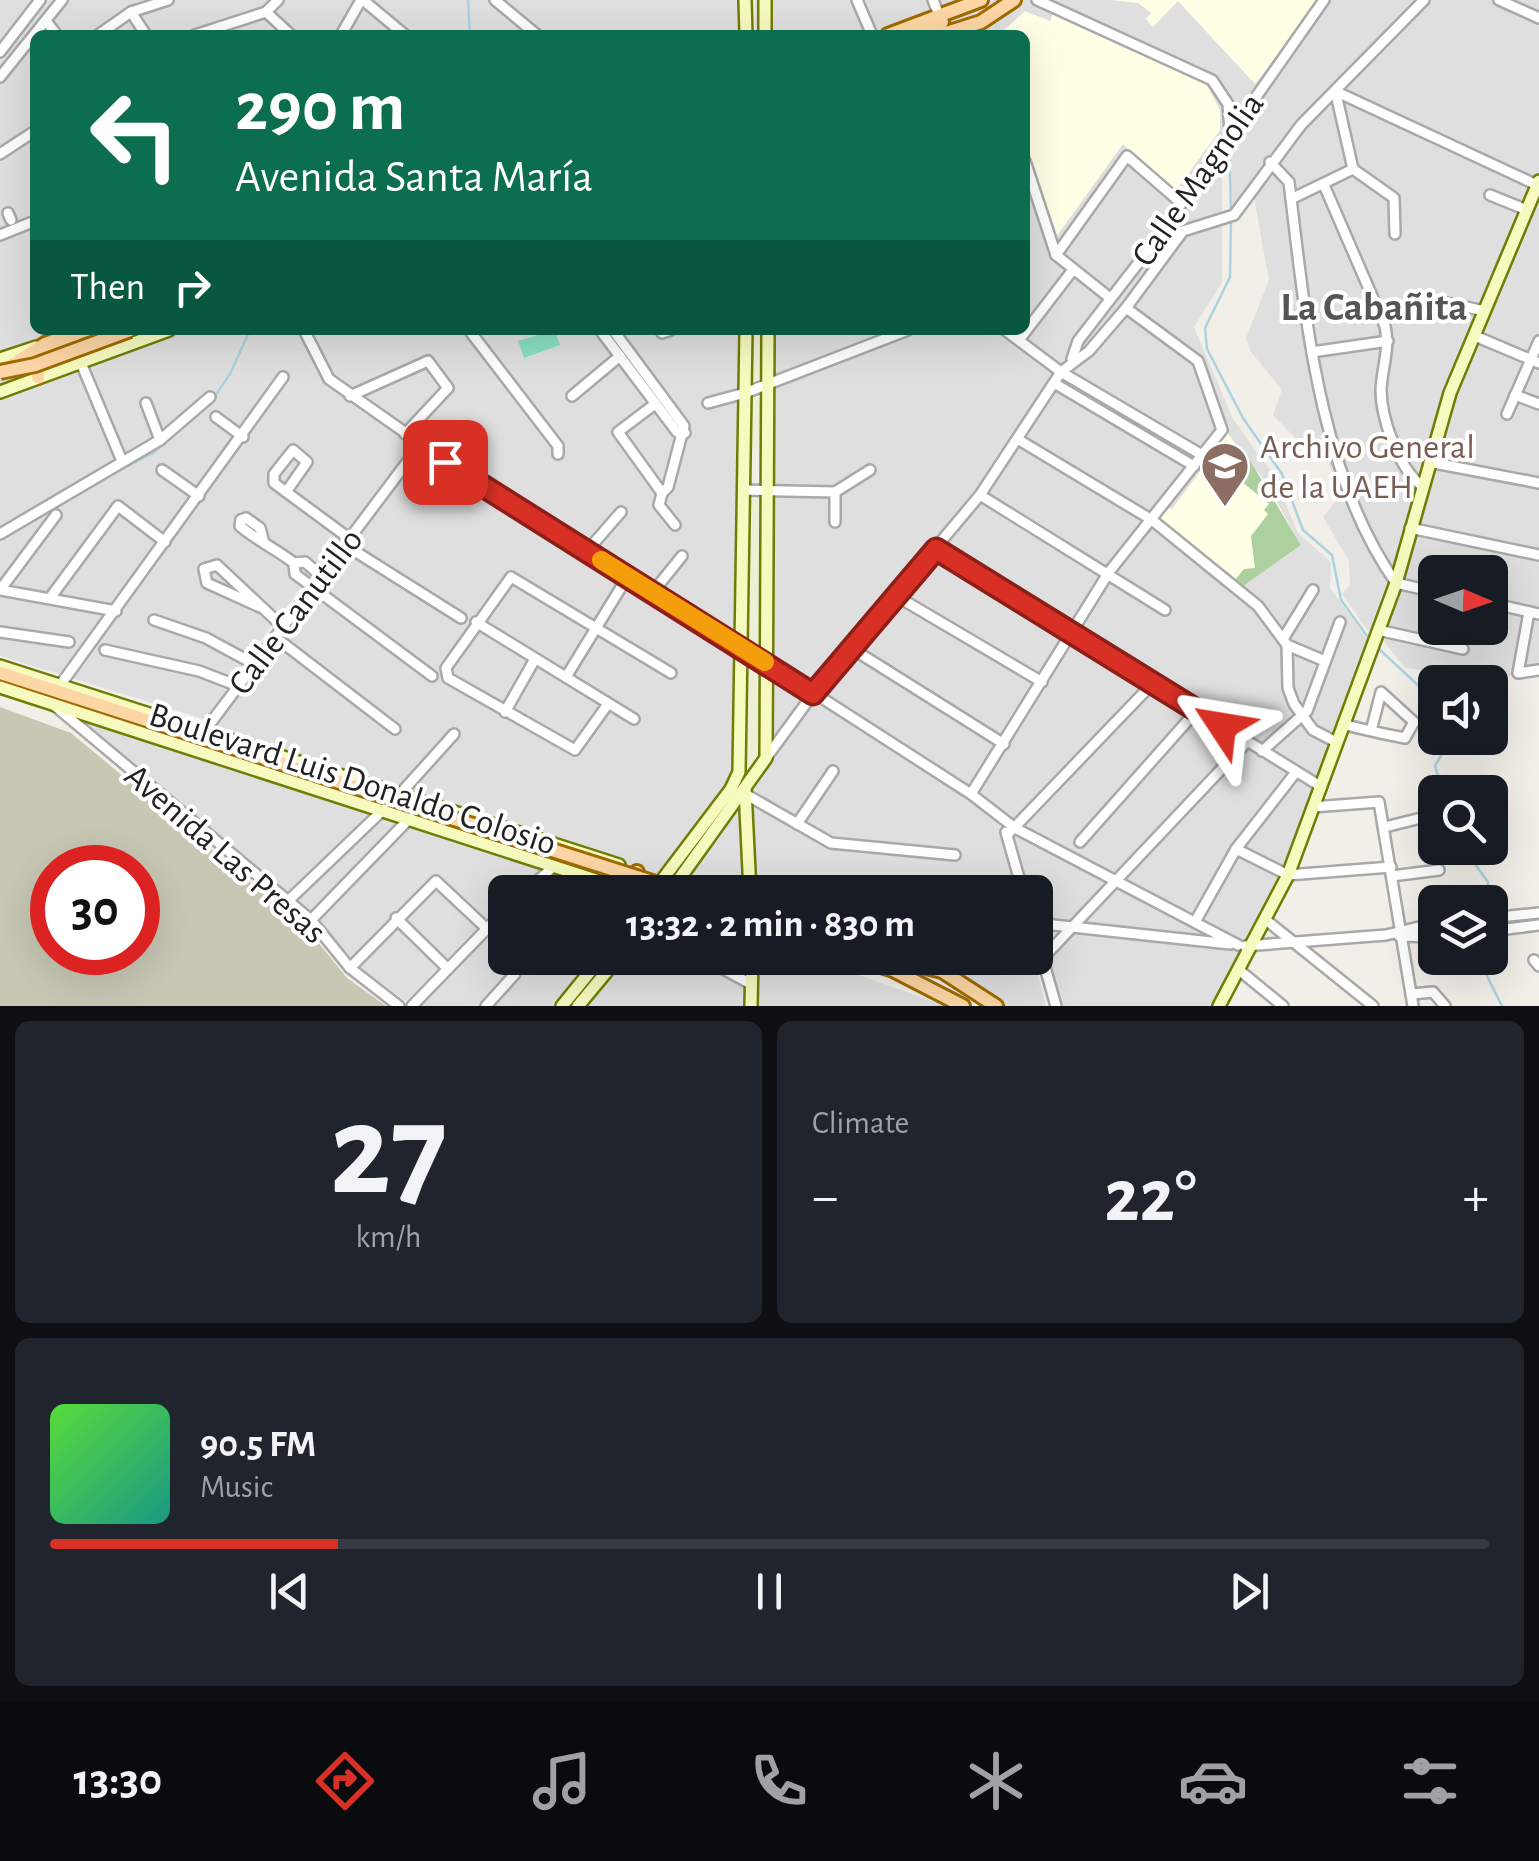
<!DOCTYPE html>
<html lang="en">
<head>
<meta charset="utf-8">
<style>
  :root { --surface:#171b24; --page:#20242c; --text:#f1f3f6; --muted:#9ea1a6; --line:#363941; --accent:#d93025 }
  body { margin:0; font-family:"Alegreya Sans",sans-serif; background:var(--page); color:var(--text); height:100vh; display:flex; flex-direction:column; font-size:38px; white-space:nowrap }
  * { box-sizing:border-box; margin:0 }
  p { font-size:32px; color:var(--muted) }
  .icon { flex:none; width:55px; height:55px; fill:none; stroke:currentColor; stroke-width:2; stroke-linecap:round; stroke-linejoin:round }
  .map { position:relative; height:1006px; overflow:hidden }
  .side { display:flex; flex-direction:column; gap:15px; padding:15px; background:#0d0f14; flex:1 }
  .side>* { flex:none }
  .guide { position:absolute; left:30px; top:30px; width:1000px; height:305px; border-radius:15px; box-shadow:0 10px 40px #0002; background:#0b6e4f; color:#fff; overflow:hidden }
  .needle { width:65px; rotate:92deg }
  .buttons { position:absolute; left:1418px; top:555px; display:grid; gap:20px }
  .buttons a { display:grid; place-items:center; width:90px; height:90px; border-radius:15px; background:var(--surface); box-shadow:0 10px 40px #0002; font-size:50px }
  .speed { position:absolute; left:30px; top:845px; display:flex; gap:20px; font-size:50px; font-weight:700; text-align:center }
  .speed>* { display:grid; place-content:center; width:130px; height:130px; border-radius:50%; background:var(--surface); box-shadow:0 10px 40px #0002; line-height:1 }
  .speed .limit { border:15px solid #d22; background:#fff; color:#111 }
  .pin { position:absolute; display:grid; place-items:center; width:85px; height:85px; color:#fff; margin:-42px; border-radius:20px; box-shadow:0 5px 15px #0006 }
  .me { position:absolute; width:110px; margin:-55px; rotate:303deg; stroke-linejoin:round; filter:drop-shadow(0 0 8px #0008) }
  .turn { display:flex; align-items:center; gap:35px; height:210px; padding:0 40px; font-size:45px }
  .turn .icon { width:130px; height:130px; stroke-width:2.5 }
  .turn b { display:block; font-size:70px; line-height:85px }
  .then { display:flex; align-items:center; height:95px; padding:0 40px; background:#0003; gap:20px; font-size:38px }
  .big { font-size:75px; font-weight:700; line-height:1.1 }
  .side .card { flex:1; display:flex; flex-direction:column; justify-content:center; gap:15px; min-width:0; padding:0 35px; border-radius:15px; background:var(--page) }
  .side .dial { align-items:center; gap:0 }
  .dial b { font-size:130px; line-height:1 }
  .song { display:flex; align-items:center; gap:30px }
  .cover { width:120px; height:120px; border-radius:15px; background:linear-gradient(135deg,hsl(110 70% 55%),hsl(170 70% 35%)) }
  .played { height:10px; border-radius:5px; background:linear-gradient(90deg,var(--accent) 20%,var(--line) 20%) }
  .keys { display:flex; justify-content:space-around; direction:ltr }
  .heat { display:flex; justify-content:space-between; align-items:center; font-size:55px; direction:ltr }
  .side .tiles { flex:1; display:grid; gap:15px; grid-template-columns:1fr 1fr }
  .card:last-child { grid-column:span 2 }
  .trip { position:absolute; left:488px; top:875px; width:565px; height:100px; border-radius:15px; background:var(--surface); box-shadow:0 10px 40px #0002; font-weight:700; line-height:100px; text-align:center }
  .dock { display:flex; height:160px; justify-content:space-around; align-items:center; background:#090b0e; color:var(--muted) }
  .dock .icon { width:70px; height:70px }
  .dock .selected { color:var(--accent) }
  .dock b { font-size:45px; color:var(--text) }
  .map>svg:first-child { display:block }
  .residential { fill:#e0dfdf; fill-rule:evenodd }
  .education { fill:#ffffe5 }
  .construction { fill:#c7c7b4; fill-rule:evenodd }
  .farmland { fill:#eef0d5 }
  .forest { fill:#add19e }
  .pitch { fill:#88e0be }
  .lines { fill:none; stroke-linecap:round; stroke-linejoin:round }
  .stream { stroke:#aad3df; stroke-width:2.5 }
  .street-casing { stroke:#a9a9a9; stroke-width:14 }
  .secondary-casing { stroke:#707d05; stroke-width:16 }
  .primary-casing { stroke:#a06b00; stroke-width:18 }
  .street { stroke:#fff; stroke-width:9 }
  .secondary { stroke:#f7fabf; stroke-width:11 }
  .primary { stroke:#fcd6a4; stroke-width:12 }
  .primary-bridge-casing { stroke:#a06b00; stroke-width:18; stroke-linecap:butt }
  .primary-bridge { stroke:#fcd6a4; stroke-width:12 }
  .route-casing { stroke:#8d1f18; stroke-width:25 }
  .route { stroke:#d93025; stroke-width:18 }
  .slow { stroke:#f59e0b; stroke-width:18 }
  .labels { text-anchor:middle; stroke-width:8; stroke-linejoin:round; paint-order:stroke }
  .street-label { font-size:35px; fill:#222; stroke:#fff }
  .education-label { font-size:35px; fill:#785e54; stroke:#fff; text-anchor:start }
  .quarter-label { font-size:40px; font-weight:bold; fill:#555; stroke:#fff }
</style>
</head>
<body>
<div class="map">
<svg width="1539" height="1006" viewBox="0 0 1539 1006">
  <rect width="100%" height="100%" fill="#f2efe9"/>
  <!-- residential -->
  <g class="residential">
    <path d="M0 0H490L532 35H35V330H61L0 354Z"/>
    <path d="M492 0H743L744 35H535Z"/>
    <path d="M755 0H1036L1210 83 1225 105 1226 131 1137 255 1222 139V282L1194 327 1233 419 1273 474 1298 533 1331 562 1330 588 1369 642 1286 870 1212 1006H1049L1035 951V892H1020L996 818 1015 892H717L673 879 764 752 762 330H1025V35H755Z"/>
    <path d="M1041 0H1539V674L1485 678 1405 668 1375 630 1471 338 1517 359 1469 336 1443 396 1392 573 1373 630 1368 631 1342 594 1350 585 1349 561 1323 517 1341 494 1324 451 1310 453 1273 415 1282 390 1251 352 1246 338 1269 280 1253 192 1232 214 1227 104 1211 81ZM1435 572H1490V628H1435Z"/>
    <path d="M120 330H303L315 362 328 373 305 330H747L745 730 732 793 670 879 203 727 207 720 0 656V376ZM329 551 333 554 235 681 239 677 235 674Z"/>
    <path d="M52 707 619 892H505V958H811L946 1006H413L362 969 304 906 54 714Z"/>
    <path d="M921 958H1033L1046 1006H1002L974 983Z"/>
  </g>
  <!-- education -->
  <g class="education">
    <path d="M1111 0H1319L1255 84 1178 1 1153 27 1146 19 1151 13 1138 3Z"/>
    <path d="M1025 11 1050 21 1053 13 1206 83 1220 110V130L1174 193 1123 144 1056 237 1025 151V35H989L1002 32Z"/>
    <path d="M1225 430 1266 483 1301 545 1242 587 1156 518 1166 506 1172 509 1210 458 1205 453Z"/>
  </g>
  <!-- construction -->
  <path class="construction" d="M0 707 71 733 308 930 347 978 386 1006H0ZM52 868H138V952H52Z"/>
  <!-- farmland -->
  <g class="farmland">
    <path d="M750 330H762L761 381 749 383Z"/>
    <path d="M761 394 762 448H748L749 398Z"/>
    <path d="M747 494H762L763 652 747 642Z"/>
    <path d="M746 654 763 665V750L735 790 746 750Z"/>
  </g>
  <!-- forest -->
  <path class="forest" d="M1246 454 1301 545 1242 587 1234 581 1244 569 1255 568 1251 536 1268 514 1264 510 1269 504 1242 482 1240 475 1230 471Z"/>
  <!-- pitch -->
  <path class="pitch" d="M555 330 560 345 524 358 518 341Z"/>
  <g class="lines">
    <!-- stream -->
    <g class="stream">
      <path d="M468 0 470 35"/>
      <path d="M1229 144 1231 211"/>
      <path d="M1231 219 1230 277 1205 328 1207 349 1243 418 1282 474 1303 530 1332 555 1341 600 1367 636"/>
      <path d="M215 396 230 374 250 330"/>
      <path d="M91 485 153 453 210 402"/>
      <path d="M0 540 20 527"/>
      <path d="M1379 649 1435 701"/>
      <path d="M1443 792 1435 766 1451 738"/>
      <path d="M1463 848 1488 882V902"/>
      <path d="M1486 958V974L1502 1006"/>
    </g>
    <!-- street casing -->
    <g class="street-casing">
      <g id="street">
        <path d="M363 0 405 35"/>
        <path d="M495 0 537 35"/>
        <path d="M857 0 872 35"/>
        <path d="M933 0 939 15"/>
        <path d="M1037 0 1212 80 1228 104 1230 132"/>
        <path d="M1499 0 1539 18"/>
        <path d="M131 12 146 35"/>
        <path d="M266 12 291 35"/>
        <path d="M46 21 57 35"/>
        <path d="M98 35 131 12 168 0"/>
        <path d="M195 35 266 12 278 0"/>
        <path d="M341 35 361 0"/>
        <path d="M0 52 40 0"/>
        <path d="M0 77 62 0"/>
        <path d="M1337 92 1537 185"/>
        <path d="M1336 94 1353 169"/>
        <path d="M0 154 35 131"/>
        <path d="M1025 161 1056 255 1110 298"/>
        <path d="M1270 162 1289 182C1305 312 1318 473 1396 583L1435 592"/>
        <path d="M1353 169 1394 198 1395 234"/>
        <path d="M1324 185 1385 326C1390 350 1382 367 1381 390 1381 418 1399 469 1422 486"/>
        <path d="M1490 195 1527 210"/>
        <path d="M1291 199 1353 169"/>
        <path d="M8 213 11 220"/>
        <path d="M0 235 35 221"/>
        <path d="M1056 255 1127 156 1180 202"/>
        <path d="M1423 298 1485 311"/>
        <path d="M304 330 329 379 498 498 741 646 971 794 1015 828 1238 945"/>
        <path d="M469 330 558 446V454"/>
        <path d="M600 330 677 432 685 433"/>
        <path d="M613 330 684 426 668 487 662 493"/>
        <path d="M1005 330 1061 372 1202 455"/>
        <path d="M662 333 671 330"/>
        <path d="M1475 336 1539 363"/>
        <path d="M1019 340 1072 271"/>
        <path d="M1312 352 1388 341"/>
        <path d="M1072 359 1078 341 1153 244 1324 0"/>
        <path d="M81 363 122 461"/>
        <path d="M1054 383 1194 466"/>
        <path d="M1515 395 1539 404"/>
        <path d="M350 396 428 361 448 388 405 434"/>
        <path d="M572 396 620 356"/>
        <path d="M146 403 160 440"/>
        <path d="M708 403 745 393 908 330"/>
        <path d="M655 404 618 432 662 493"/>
        <path d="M1507 414 1539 341"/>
        <path d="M216 417 243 437"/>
        <path d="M1019 440 1152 520 1258 606 1287 645 1288 688 1294 704 1313 730 1336 742"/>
        <path d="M1429 462 1539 483"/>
        <path d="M402 469 444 463"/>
        <path d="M162 470 199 496"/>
        <path d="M744 490 835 492 870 470"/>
        <path d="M286 492 307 462 293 450 274 474V483L350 539"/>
        <path d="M662 493 659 505 675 525"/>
        <path d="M980 495 1165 610"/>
        <path d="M56 515 0 590 116 611"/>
        <path d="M241 520 240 526C256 540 276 549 294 563L305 562 321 576"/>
        <path d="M241 520 246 518 260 528 263 539"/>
        <path d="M835 522V492"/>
        <path d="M1410 528 1539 555"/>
        <path d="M0 534 160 440 210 397"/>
        <path d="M345 545 461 618"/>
        <path d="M937 549 1320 786"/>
        <path d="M587 551 621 512"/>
        <path d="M294 563 295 574 432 676"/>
        <path d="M653 592 682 556"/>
        <path d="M898 597 1042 682"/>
        <path d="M50 598 118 506 165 542"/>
        <path d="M1490 603 1539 614"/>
        <path d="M260 607 207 583 204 569 217 565 283 627"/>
        <path d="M1529 612 1518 673 1539 670"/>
        <path d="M154 620 206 638 254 664"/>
        <path d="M476 622 634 719"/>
        <path d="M1378 630 1463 649"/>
        <path d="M0 632 69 642"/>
        <path d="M275 637 395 729"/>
        <path d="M1283 639 1313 590"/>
        <path d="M1287 645 1325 661"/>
        <path d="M851 648 1004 744"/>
        <path d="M105 650 199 671 238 686"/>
        <path d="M566 677 628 576"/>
        <path d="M61 684 283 377"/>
        <path d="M608 704 575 750 448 678 446 668 511 577 671 673"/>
        <path d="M55 706 311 920 350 968 399 1006"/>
        <path d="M505 712 535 659"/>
        <path d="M1343 724C1364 730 1384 734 1405 738L1414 722 1381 692 1371 731"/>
        <path d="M206 729 420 445"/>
        <path d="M1262 751 1307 711 1340 622"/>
        <path d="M766 758 813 694 980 495 1061 372 1089 351 1126 308 1183 231 1234 215 1301 125 1424 0"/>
        <path d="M400 794 454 734"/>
        <path d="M971 794 1109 572 1222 430 1198 361 1126 308"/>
        <path d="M747 795 831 843 955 855"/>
        <path d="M1313 807 1379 802 1413 1006"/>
        <path d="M797 824 833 771"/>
        <path d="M1385 827 1425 817"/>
        <path d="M1006 832 1023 892"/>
        <path d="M1007 835 1154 682"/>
        <path d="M1080 842 1198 709"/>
        <path d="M1236 849 1288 875 1391 867"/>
        <path d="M1392 876 1439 870"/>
        <path d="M525 892 553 867"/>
        <path d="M288 901 384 809"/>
        <path d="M396 918 446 967"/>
        <path d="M1490 918 1539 913"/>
        <path d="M311 920 410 818"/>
        <path d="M1266 920 1373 1006"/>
        <path d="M1195 922 1236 849 1296 772"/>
        <path d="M1035 923 1230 944"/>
        <path d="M1490 931 1539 925"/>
        <path d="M1035 932 1056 1006"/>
        <path d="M1399 936 1435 937"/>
        <path d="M1245 946 1386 935 1435 923"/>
        <path d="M703 958 751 984"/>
        <path d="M1043 958 1247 742"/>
        <path d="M1534 960 1539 966"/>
        <path d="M350 968 436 881 485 927"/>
        <path d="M1239 970 1283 1006"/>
        <path d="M1412 994 1433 992 1445 1006"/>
        <path d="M412 1006 505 910"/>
        <path d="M486 1006 515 974"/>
      </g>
    </g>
    <!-- secondary casing -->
    <g class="secondary-casing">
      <g id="secondary">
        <path d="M745 0 746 35"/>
        <path d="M765 35V0"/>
        <path d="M0 359 36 347"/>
        <path d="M0 392 169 330"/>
        <path d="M0 666 619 865"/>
        <path d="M0 687 633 892"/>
        <path d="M745 789 750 892"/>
        <path d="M653 892 731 789 739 772 746 330"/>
        <path d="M670 892 766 758 768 330"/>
        <path d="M838 958 867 967"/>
        <path d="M562 1006 601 958"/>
        <path d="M578 1006 618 958"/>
        <path d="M751 1006 752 958"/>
        <path d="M1219 1006 1288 875 1396 583 1450 393 1539 181"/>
      </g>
    </g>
    <!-- primary casing -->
    <g class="primary-casing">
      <g id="primary">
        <path d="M888 35 981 0"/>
        <path d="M919 35 942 22"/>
        <path d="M940 35 981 22 1014 0"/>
        <path d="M4 370 45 344 81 330"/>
        <path d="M38 377 37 361 94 330"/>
        <path d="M0 673 448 817"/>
        <path d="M627 890 639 885 637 872"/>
        <path d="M695 892 702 891"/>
        <path d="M857 958 893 970 963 1006"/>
        <path d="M890 958 942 971 996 1006"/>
      </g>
    </g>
    <!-- street -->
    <use href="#street" class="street"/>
    <!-- secondary -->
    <use href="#secondary" class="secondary"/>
    <!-- primary -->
    <use href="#primary" class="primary"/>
    <!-- primary-bridge casing -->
    <g class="primary-bridge-casing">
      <g id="primary-bridge">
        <path d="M0 372 35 365 130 330"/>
        <path d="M448 817 684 892"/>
      </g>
    </g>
    <!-- primary-bridge -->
    <use href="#primary-bridge" class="primary-bridge"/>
  </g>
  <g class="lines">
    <!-- route casing -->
    <g class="route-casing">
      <path id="route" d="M445 462 813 694 936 549 1222 726"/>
    </g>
    <!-- route -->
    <use href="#route" class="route"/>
    <!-- slow -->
    <path class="slow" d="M601 560 765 662"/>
  </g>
  <!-- icons -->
  <defs>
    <g id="university-pin" transform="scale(2.5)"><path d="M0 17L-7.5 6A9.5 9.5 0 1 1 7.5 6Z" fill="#8d6e63" stroke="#fff"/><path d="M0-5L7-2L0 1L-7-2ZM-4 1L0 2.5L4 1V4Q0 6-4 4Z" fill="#fff"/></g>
  </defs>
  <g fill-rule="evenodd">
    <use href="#university-pin" x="1225" y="466"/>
  </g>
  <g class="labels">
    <!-- street labels -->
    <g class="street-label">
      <text transform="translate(1197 179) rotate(-55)" y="12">Calle Magnolia</text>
      <text transform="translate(295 611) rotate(-53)" y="12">Calle Canutillo</text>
      <text transform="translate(353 778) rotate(18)" y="12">Boulevard Luis Donaldo Colosio</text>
      <text transform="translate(226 853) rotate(41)" y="12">Avenida Las Presas</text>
    </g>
    <!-- education labels -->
    <g class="education-label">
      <text x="1260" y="458">Archivo General<tspan x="1260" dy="40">de la UAEH</tspan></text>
    </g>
    <!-- quarter labels -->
    <g class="quarter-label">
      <text x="1374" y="320">La Cabañita</text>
    </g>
  </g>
</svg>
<div class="buttons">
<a><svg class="needle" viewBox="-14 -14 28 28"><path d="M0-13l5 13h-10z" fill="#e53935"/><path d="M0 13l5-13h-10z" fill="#9ea1a6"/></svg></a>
<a><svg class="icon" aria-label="sound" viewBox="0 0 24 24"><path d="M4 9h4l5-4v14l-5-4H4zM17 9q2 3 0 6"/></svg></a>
<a><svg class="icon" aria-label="search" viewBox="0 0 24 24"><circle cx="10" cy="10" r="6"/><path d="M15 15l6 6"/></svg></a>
<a><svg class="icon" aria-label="layers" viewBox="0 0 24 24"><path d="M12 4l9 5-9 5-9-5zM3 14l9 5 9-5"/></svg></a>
</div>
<div class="speed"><div class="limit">30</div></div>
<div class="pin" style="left:445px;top:462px;background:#d93025"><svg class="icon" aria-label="arrive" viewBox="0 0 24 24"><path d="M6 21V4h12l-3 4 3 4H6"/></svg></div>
<svg class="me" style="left:1222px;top:726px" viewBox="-20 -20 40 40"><path d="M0-17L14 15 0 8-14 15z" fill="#d93025" stroke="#fff" stroke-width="4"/></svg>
<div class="trip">13:32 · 2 min · 830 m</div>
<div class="guide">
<div class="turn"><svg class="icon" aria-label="left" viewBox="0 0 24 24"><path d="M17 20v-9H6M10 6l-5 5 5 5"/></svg><div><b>290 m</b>Avenida Santa María</div></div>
<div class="then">Then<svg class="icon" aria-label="right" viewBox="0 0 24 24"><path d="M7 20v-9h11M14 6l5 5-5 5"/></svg></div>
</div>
</div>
<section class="side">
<div class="tiles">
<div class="card dial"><b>27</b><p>km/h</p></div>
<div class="card"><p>Climate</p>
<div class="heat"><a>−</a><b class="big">22°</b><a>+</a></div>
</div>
<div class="card">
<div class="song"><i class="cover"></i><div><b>90.5 FM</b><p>Music</p></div></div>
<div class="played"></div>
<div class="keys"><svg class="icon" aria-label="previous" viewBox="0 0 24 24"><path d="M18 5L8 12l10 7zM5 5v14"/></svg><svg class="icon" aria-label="pause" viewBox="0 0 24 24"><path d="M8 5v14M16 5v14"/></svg><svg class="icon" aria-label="next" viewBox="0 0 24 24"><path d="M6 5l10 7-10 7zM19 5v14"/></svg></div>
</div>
</div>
</section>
<nav class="dock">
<b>13:30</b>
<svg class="icon selected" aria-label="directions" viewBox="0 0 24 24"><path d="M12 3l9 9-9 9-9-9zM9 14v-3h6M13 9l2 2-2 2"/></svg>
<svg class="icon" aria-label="music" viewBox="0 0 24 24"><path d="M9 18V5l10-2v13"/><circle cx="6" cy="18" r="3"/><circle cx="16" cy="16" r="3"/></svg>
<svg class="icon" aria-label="phone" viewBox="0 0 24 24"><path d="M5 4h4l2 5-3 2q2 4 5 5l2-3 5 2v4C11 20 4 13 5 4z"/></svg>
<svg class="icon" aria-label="climate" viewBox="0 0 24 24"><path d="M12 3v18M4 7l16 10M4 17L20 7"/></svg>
<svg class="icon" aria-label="car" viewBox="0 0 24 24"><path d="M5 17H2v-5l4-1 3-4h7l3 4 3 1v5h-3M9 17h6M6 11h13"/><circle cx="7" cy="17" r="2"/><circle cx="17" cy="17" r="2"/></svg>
<svg class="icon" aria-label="filters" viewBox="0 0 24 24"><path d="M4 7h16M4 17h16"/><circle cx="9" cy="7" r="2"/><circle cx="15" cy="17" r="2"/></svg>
</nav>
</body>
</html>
